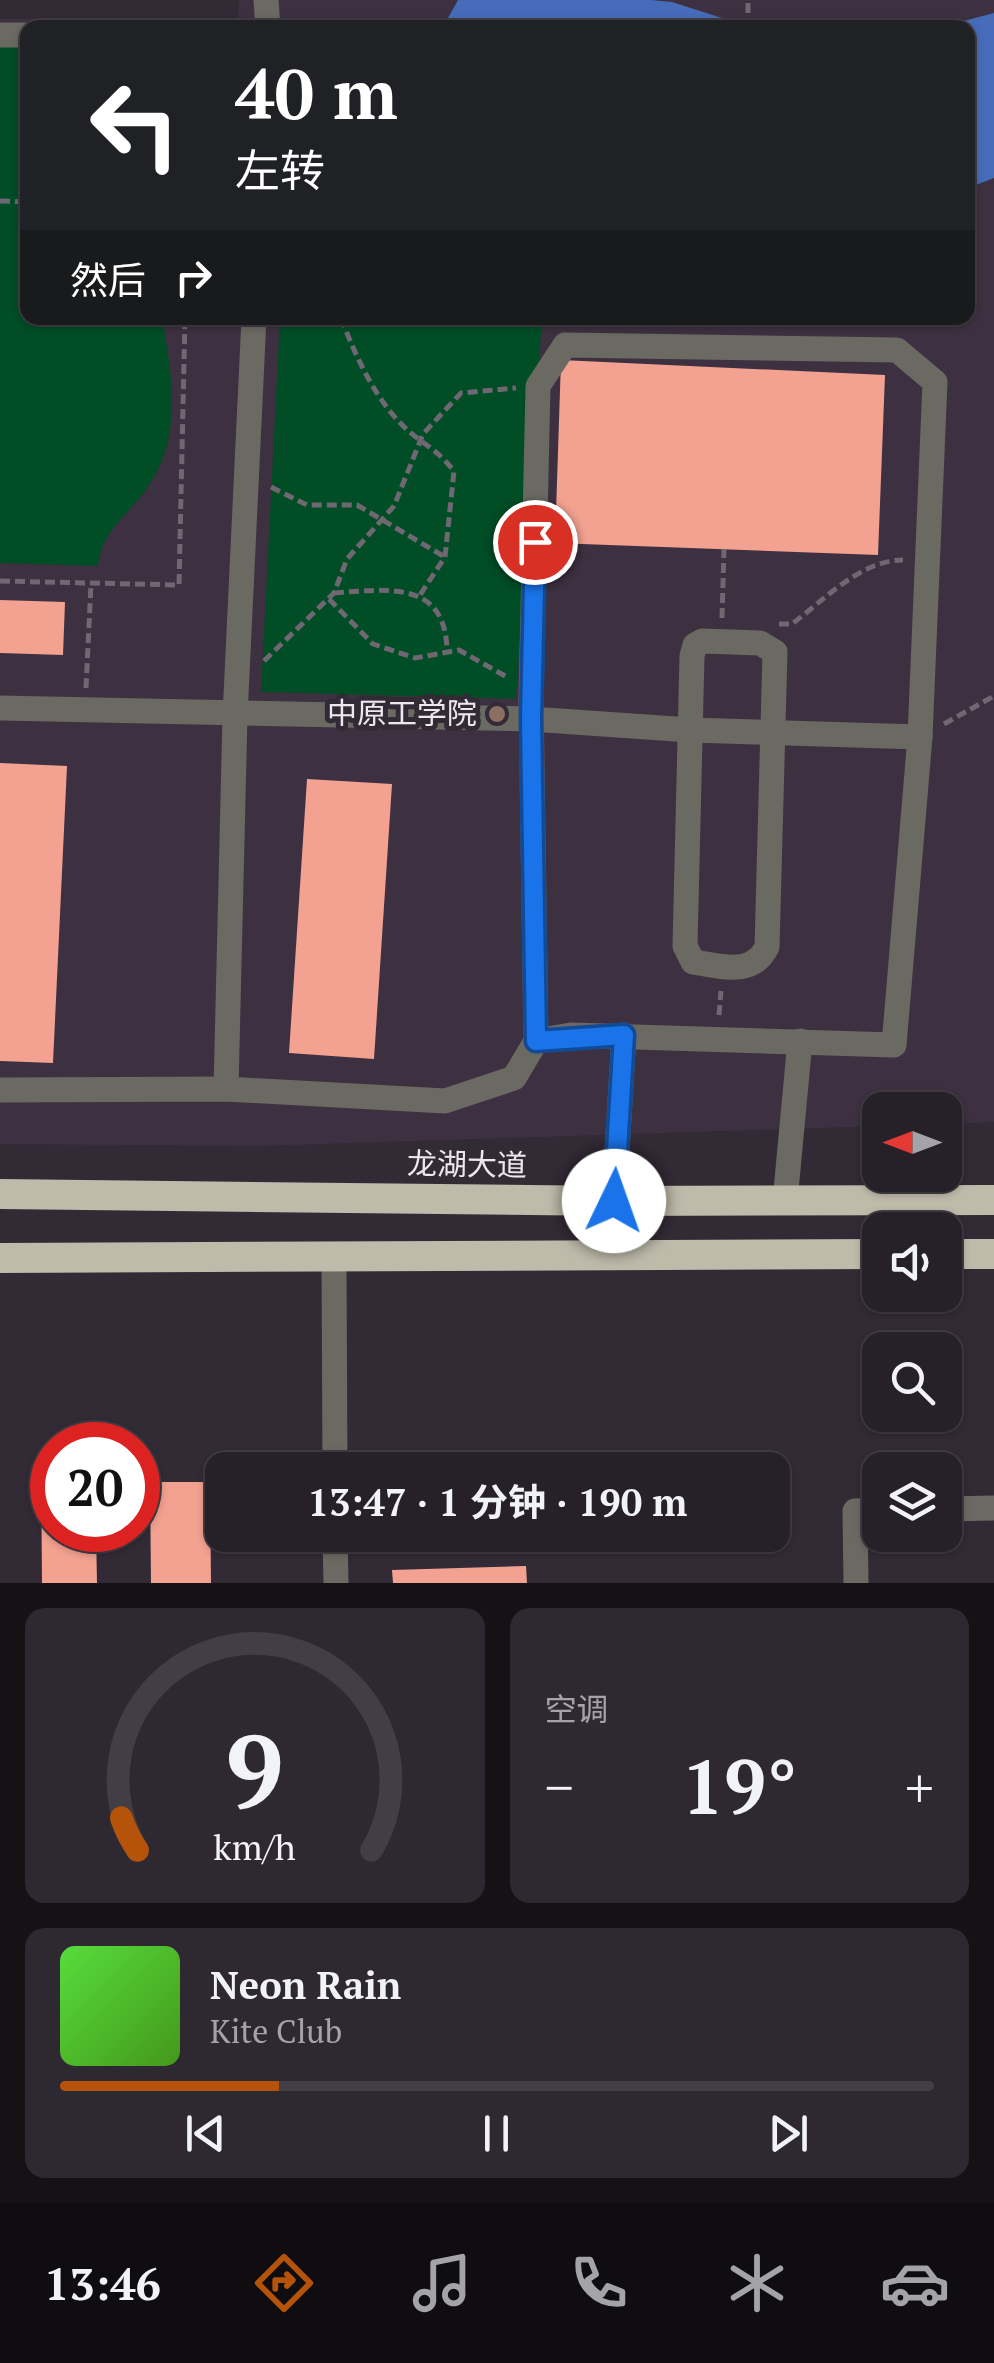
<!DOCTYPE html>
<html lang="zh">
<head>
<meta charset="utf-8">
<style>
  :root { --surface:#262028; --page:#2e2830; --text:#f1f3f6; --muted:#a4a3a8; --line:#423e45; --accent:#b45309 }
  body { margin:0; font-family:"PT Serif","Noto Sans SC",serif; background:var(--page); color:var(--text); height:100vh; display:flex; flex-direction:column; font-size:38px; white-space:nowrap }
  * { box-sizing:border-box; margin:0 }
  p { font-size:32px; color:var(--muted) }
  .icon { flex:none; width:55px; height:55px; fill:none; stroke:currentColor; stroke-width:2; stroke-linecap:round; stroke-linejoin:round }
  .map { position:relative; height:1583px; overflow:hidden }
  .side { display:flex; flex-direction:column; gap:25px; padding:25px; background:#151216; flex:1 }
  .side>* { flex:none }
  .top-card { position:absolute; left:20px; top:20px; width:955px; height:305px; border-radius:20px; box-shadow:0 2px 8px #0004,0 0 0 2px var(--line); background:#202124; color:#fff; overflow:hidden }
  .needle { width:65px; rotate:270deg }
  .controls { position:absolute; left:862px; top:1092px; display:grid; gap:20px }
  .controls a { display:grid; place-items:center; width:100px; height:100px; border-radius:20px; background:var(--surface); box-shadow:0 2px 8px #0004,0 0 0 2px var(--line); font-size:50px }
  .speed { position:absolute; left:30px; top:1422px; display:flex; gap:20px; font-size:50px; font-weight:700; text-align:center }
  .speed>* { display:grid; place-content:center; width:130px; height:130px; border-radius:50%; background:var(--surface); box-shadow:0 2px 8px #0004,0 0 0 2px var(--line); line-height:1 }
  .speed .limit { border:15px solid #d22; background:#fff; color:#111 }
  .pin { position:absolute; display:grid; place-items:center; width:85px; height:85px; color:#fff; margin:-42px; border:5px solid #fff; border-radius:50%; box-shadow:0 2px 10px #0007 }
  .me { position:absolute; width:110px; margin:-55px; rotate:3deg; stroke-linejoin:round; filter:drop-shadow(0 0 8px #0008) }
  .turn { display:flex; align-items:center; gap:35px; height:210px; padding:0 50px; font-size:45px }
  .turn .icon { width:130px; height:130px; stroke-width:2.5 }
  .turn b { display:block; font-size:70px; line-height:85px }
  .then { display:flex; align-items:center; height:95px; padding:0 50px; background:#0003; gap:20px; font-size:38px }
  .big { font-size:75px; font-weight:700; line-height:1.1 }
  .side .card { flex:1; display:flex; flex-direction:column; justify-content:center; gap:15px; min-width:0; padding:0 35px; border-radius:20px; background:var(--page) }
  .side .dial { align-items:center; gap:0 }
  .dial svg { height:260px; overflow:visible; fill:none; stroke:var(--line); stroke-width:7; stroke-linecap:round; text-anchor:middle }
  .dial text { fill:var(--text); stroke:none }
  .song { display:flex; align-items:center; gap:30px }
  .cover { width:120px; height:120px; border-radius:15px; background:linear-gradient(135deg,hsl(110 70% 55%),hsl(100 70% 35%)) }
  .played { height:10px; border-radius:5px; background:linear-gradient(90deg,var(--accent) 25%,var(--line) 25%) }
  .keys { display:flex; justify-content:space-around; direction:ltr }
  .heat { display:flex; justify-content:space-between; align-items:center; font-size:55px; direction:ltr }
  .side .tiles { flex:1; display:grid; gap:25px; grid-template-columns:1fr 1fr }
  .card:last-child { grid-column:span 2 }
  .trip { position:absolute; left:205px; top:1452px; width:585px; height:100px; border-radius:20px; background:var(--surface); box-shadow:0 2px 8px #0004,0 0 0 2px var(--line); font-weight:700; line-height:100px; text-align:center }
  .tab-bar { display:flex; height:160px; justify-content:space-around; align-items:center; background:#0f0d10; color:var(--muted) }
  .tab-bar .icon { width:70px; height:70px }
  .tab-bar .on { color:var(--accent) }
  .tab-bar b { font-size:45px; color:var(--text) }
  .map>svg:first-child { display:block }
  .built { fill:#3d3040; fill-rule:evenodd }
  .green { fill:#004d26 }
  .water { fill:#466cb9 }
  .building { fill:#f3a190 }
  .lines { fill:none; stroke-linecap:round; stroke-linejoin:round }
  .path { stroke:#6f6771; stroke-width:5; stroke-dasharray:10 5; stroke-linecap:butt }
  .minor { stroke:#6a6962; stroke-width:25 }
  .highway { stroke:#bfbaaa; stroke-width:30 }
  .route-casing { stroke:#114b97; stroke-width:25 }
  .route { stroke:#1a73e8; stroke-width:18 }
  .education-dot { fill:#8d6e63; stroke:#322a35; stroke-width:4 }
  .labels { text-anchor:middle; stroke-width:10; stroke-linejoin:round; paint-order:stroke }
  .poi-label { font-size:30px; fill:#ede7ef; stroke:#322a35; text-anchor:end }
  .street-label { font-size:30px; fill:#ede7ef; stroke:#322a35 }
</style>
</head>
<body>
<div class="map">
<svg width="994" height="1583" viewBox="0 0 994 1583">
  <rect width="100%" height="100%" fill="#322a35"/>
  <!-- built -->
  <path class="built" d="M239 0H994V1122L945 1124V1110H880V1126L257 1146 0 1144V19L238 18ZM28 28H968V318H28Z"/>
  <!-- green -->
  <g class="green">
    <path d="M0 45H27L28 318H162C173 379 184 444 141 496 121 521 102 533 98 566L0 563Z"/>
    <path d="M280 318H542L516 699 261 692Z"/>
  </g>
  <!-- water -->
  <g class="water">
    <path d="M458 0H651L672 2 750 27H443Z"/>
    <path d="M994 13V178L968 188V28L941 27Z"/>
  </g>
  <!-- building -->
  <g class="building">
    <path d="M561 360 885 375 878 555 555 543Z"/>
    <path d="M0 600 65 602 63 655 0 653Z"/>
    <path d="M0 763 67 766 53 1063 0 1061Z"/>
    <path d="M307 779 392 784 374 1059 289 1053Z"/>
    <path d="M41 1460H52V1530H96L97 1583H42Z"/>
    <path d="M150 1482H210L211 1583H151Z"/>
    <path d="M526 1566 527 1583H393L392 1570Z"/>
  </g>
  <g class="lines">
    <!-- path -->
    <g class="path">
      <path d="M748 28V0"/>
      <path d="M0 201 28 202"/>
      <path d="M341 318C357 360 381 413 420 440 436 452 441 455 454 471L445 557 418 598"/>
      <path d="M271 487 307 505H357L445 557"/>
      <path d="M0 581 179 585 185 318"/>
      <path d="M334 593C389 589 447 580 447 653"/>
      <path d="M329 599 373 644 415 658 459 650 507 677"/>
      <path d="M722 618 724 549"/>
      <path d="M779 624H792C824 600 861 560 903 560"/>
      <path d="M264 661 334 593 347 559 394 506 423 434 461 393 516 388"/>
      <path d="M86 688 91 584"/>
      <path d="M944 724 994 696"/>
      <path d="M719 1015 721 991"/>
    </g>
    <!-- minor -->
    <g class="minor">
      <path d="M266 0 268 28"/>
      <path d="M0 35H28"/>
      <path d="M702 641 760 643 775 652 767 947C752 977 722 966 693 962L685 946 692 656 695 645Z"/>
      <path d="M0 708 531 719 690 730 920 737"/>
      <path d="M226 1089 235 716 254 318"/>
      <path d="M0 1090 226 1089 445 1101 514 1078 536 1041 571 1035 894 1045 920 737 935 382 897 350 565 345 538 386 531 698 536 1041"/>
      <path d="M614 1201 624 1035"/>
      <path d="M785 1201 800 1041"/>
      <path d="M334 1256 335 1470"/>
      <path d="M945 1509 994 1508"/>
      <path d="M335 1535 336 1583"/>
      <path d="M856 1583 855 1511 880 1510"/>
    </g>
    <!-- highway -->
    <g class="highway">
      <path d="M0 1194 614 1201 994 1200"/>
      <path d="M945 1254H994"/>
      <path d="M0 1258 880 1254"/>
    </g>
  </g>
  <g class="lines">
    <!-- route casing -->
    <g class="route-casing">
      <path id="route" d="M535 542 531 719 536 1041 624 1035 614 1201"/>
    </g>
    <!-- route -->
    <use href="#route" class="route"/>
  </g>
  <!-- markers -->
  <circle class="education-dot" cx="497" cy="714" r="10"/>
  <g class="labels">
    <!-- poi labels -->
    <g class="poi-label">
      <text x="477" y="724">中原工学院</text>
    </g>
    <!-- street labels -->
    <g class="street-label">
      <text transform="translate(467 1165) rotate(1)" y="10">龙湖大道</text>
    </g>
  </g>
</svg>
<div class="controls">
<a><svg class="needle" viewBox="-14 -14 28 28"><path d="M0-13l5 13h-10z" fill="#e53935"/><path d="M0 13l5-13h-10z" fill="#a4a3a8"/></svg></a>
<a><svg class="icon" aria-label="sound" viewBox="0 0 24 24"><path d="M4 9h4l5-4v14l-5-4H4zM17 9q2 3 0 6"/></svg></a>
<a><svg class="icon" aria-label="search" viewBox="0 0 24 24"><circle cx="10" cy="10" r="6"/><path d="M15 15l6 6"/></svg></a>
<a><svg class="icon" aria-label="layers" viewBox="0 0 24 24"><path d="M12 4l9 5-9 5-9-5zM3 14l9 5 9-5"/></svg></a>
</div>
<div class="speed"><div class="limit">20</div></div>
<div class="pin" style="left:535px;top:542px;background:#d93025"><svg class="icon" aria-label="arrive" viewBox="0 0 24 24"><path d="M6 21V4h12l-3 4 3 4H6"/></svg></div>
<svg class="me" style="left:614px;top:1201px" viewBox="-20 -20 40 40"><circle r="19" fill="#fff"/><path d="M0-13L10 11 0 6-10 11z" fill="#1a73e8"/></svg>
<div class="trip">13:47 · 1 分钟 · 190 m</div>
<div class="top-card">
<div class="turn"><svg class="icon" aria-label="left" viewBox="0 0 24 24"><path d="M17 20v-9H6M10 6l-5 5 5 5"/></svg><div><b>40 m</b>左转</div></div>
<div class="then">然后<svg class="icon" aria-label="right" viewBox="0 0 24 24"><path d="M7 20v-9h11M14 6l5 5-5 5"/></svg></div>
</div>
</div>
<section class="side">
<div class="tiles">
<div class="card dial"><svg viewBox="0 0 100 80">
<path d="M14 69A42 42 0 1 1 86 69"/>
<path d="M14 69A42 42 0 0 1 9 59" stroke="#b45309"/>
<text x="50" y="56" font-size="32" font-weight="700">9</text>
<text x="50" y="72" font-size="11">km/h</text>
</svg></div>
<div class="card"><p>空调</p>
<div class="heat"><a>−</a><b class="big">19°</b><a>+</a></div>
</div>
<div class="card">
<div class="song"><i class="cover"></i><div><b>Neon Rain</b><p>Kite Club</p></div></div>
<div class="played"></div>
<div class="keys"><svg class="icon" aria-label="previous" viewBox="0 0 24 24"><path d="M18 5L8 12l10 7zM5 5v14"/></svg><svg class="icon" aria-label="pause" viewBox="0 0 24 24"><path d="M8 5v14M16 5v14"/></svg><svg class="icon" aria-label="next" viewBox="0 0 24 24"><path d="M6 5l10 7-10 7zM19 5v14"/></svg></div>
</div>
</div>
</section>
<nav class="tab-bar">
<b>13:46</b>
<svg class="icon on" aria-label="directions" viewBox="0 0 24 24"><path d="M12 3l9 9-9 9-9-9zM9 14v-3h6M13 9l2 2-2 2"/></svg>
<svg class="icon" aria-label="music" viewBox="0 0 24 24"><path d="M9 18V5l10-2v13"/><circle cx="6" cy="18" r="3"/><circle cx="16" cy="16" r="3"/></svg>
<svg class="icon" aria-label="phone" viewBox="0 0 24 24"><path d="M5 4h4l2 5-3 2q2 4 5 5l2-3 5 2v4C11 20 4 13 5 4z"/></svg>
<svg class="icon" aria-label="climate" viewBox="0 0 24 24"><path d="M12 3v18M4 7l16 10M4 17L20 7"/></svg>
<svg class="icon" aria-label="car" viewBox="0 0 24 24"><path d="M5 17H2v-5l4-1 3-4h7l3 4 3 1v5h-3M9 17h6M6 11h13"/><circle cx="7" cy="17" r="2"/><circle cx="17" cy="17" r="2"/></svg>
</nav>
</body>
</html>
